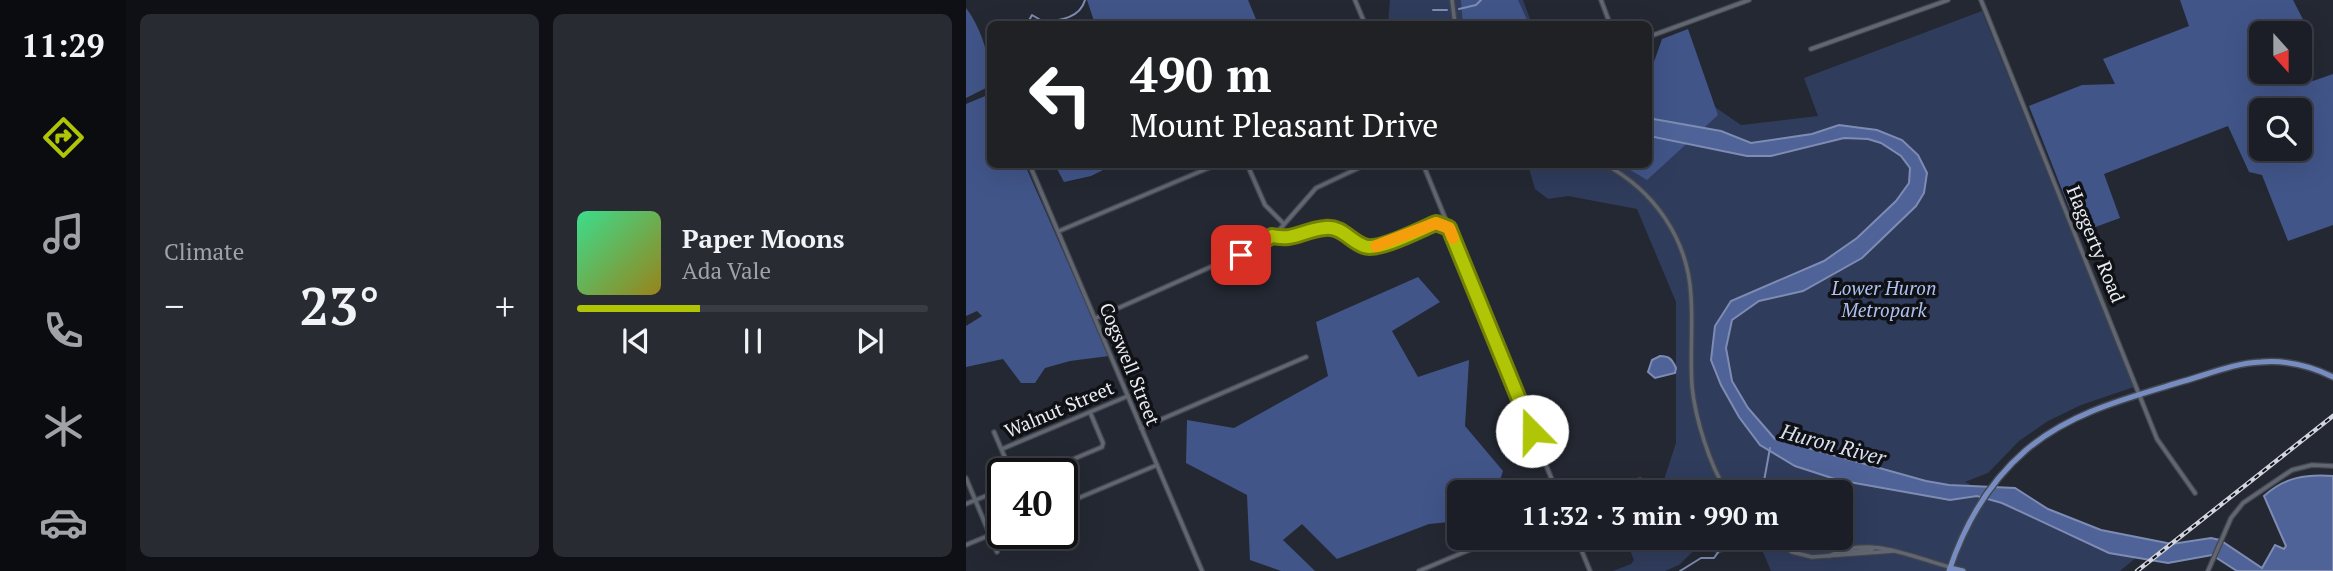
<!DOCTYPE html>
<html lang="en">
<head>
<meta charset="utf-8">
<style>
  :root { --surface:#1b1e26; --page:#282b32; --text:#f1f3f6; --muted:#a0a2a7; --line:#393c43; --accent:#afc506 }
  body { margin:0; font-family:"PT Serif",serif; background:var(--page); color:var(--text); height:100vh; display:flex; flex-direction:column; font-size:26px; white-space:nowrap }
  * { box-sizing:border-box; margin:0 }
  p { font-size:23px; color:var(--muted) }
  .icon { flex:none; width:38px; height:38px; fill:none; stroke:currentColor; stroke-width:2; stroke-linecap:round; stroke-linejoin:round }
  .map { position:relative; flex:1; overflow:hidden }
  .panel { display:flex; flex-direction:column; gap:14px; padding:14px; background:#0f1015; width:840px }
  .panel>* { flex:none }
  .guide { position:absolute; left:21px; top:21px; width:665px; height:147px; border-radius:10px; box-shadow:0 7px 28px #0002,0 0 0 2px var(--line); background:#202124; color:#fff; overflow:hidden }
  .needle { width:46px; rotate:159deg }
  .buttons { position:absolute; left:1283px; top:21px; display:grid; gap:14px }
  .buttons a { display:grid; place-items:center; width:63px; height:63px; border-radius:10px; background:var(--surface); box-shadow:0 7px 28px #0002,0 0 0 2px var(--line); font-size:35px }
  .speed { position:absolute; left:21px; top:458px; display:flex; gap:14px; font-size:35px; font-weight:700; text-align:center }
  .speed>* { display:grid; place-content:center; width:91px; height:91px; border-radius:50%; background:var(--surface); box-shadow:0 7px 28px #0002,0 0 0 2px var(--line); line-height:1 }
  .speed .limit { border:4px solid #111; border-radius:10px; background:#fff; color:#111 }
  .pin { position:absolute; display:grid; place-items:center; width:60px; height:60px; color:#fff; margin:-30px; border-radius:14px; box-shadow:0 4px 10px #0006 }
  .me { position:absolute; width:77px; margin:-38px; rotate:338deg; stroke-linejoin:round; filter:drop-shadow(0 0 5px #0008) }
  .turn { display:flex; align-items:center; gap:24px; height:147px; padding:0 28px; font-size:32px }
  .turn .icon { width:91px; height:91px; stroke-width:2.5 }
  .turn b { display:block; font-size:49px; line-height:60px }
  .big { font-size:52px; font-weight:700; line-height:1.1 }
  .panel .card { flex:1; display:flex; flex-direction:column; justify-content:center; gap:10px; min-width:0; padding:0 24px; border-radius:10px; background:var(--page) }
  .song { display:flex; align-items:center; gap:21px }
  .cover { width:84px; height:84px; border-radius:10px; background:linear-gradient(135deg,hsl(150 70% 55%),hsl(50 70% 35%)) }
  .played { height:7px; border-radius:4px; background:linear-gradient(90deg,var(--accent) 35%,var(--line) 35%) }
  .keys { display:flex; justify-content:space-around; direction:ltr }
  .heat { display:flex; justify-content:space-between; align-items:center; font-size:38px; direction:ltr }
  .panel .tiles { flex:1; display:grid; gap:14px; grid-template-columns:repeat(2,1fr) }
  .trip { position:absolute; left:481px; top:480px; width:406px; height:70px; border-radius:10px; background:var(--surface); box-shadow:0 7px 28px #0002,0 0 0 2px var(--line); font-weight:700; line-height:70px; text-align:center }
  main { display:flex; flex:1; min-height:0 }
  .dock { display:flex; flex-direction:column; width:126px; justify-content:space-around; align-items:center; background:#0b0c0f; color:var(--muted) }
  .dock .icon { width:49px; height:49px }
  .dock .current { color:var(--accent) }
  .dock b { font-size:32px; color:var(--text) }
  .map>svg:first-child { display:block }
  .green { fill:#303c5c }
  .forest { fill:#425589; fill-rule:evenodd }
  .water { fill:#4f6399; stroke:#7e8cb4; stroke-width:2 }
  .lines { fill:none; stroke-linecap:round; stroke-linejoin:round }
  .stream { stroke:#7e8cb4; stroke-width:2 }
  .minor-casing { stroke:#42464e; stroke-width:6 }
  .major-casing { stroke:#42464e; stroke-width:8 }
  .minor { stroke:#616671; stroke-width:3.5 }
  .major { stroke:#778cc1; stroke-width:5 }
  .rail-casing { stroke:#d2d5dd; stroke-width:4.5 }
  .rail { stroke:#0f1115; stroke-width:2; stroke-dasharray:5; stroke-linecap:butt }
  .route-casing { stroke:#728004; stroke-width:18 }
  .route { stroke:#afc506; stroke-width:12 }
  .slow { stroke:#f59e0b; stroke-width:12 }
  .labels { text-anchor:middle; stroke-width:7; stroke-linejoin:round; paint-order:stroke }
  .street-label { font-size:19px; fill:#eaedf4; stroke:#0f1115 }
  .park-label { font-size:19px; font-style:italic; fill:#aec1f1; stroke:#0f1115 }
  .water-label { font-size:21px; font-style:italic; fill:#d8dff0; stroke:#0f1115 }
</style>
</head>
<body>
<main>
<nav class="dock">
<b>11:29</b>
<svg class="icon current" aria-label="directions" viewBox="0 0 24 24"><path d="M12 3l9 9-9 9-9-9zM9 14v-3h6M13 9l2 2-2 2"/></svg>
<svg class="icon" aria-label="music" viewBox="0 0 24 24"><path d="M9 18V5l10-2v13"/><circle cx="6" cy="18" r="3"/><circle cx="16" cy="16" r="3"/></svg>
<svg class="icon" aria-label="phone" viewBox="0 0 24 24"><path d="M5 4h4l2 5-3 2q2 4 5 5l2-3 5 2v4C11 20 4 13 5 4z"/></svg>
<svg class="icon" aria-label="climate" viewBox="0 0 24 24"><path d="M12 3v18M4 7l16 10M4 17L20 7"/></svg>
<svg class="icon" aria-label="car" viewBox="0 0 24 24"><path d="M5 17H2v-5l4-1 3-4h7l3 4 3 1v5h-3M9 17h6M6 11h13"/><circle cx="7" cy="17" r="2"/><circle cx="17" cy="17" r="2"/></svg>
</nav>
<section class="panel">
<div class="tiles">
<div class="card"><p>Climate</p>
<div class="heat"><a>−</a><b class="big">23°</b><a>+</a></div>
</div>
<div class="card">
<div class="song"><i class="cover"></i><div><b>Paper Moons</b><p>Ada Vale</p></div></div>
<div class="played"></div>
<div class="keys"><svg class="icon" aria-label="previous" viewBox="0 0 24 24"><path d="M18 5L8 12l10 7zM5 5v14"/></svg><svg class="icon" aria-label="pause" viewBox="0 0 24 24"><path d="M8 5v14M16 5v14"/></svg><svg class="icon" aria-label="next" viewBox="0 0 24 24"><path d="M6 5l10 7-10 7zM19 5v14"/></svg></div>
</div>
</div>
</section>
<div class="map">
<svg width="1367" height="571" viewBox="0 0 1367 571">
  <rect width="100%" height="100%" fill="#242832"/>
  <!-- green -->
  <g class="green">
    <path d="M424 0H557L566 24H422Z"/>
    <path d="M1016 11 1168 387 1115 405 1082 421 1053 441 1022 473 999 482 1004 484 997 498 1011 496 1036 503 1143 553 1172 556 1154 571H805L791 538 750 555 743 537H875V492H694L710 443V302L671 209 602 196 582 199 569 189 562 165 682 164 746 105 775 125 852 116 838 78Z"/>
    <path d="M676 537H742L713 565 699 571H647L665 564 668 560 661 543Z"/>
  </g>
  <!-- forest -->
  <g class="forest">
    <path d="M121 0H282L292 24H129Z"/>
    <path d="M495 0H552L563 24H497Z"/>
    <path d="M1214 0H1327L1346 37 1334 65V33H1295V72H1331L1347 81 1367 74V225L1322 241 1296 175 1283 172 1262 126 1138 174 1154 218 1113 233 1063 106 1116 85 1149 84 1137 59 1223 26ZM1295 110H1334V149H1295Z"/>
    <path d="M0 8C16 29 25 60 24 86L0 98Z"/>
    <path d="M722 29 752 115 681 180 656 165 682 164 683 76 696 39Z"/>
    <path d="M24 94V164L59 165 143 356 104 361 79 368 69 383H55L37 359 0 367V326L16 316 11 311 0 316V104Z"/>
    <path d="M89 165H170L157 170H137L125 176 98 182Z"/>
    <path d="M452 277 474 302 426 331 452 377 503 360 499 426 537 471 530 492H494L493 521 463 524 371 559 336 524 317 540 349 571H315L284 560 281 495 220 463 221 420 268 428 362 376 350 322Z"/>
  </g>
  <!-- water -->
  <g class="water">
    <path d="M682 118 755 131 785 143 846 134 873 125 911 130 936 140 952 155 961 173 958 193 950 206 896 258 837 291 793 301 766 320 760 348 766 381 782 408 809 439 960 481 983 485 1049 488 1082 509 1135 530 1206 544 1245 538 1254 540 1296 568 1309 545 1318 549 1320 546 1298 496C1319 477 1340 474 1367 476V571H1271L1246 555 1202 563 1143 553 1036 503 1011 496 984 500 872 480 829 466 794 445 773 417 755 385 745 360 749 326 765 301 858 261 891 238 930 201 943 183 944 168 935 156 915 143 902 139 878 138 805 156H781L683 136Z"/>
    <path d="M694 356C703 356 706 359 710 368L709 373 689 378 682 372 686 360Z"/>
  </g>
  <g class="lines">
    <!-- stream -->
    <g class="stream">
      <path d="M493 9 510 5 515 0"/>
      <path d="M467 10H481"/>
      <path d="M61 24 66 15 78 22C95 20 114 18 119 0"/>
      <path d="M796 492 804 448"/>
      <path d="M714 571 735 558H748L758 544 767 541 769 537"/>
    </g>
    <!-- minor casing -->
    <g class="minor-casing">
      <g id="minor">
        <path d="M389 0 399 24"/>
        <path d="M486 0 489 24"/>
        <path d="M635 0 644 24"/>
        <path d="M1015 0 1191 439 1229 493"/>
        <path d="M682 37 783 0"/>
        <path d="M845 49 982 0"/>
        <path d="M281 164 299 205 318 224"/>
        <path d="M457 164 591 492"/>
        <path d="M638 164C688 190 722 239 725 296 727 326 724 356 726 386 729 418 744 466 761 492"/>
        <path d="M65 168 236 571"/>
        <path d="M93 231 252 164"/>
        <path d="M306 236C332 241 345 225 366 228 381 230 389 246 405 247L479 218"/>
        <path d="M130 318 285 249 314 229 350 188 401 164"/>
        <path d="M175 428 340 357"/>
        <path d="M28 432 46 474"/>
        <path d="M36 449 162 396"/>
        <path d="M72 474 136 447 137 443 124 412"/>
        <path d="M0 478 31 552"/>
        <path d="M641 492 674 480"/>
        <path d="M0 504 37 489"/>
        <path d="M96 505 191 465"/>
        <path d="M610 537 624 571"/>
        <path d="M805 537 826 552 846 557 927 551"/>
        <path d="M0 545 24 535"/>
        <path d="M877 553 907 549"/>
        <path d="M863 556C903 535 943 556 983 567"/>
        <path d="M453 571 534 537"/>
        <path d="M1242 571 1265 518 1277 503 1326 470 1346 465 1367 466"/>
      </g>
    </g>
    <!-- major casing -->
    <g class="major-casing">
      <g id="major">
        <path d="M984 568 997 571"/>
        <path d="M983 571C998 526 1022 483 1059 451 1104 412 1162 398 1218 381 1243 374 1269 363 1295 362 1320 360 1345 366 1367 377"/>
      </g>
    </g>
    <!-- minor -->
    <use href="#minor" class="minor"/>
    <!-- major -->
    <use href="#major" class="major"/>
    <!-- rail casing -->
    <g class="rail-casing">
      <path id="rail" d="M1171 571 1367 416"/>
    </g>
    <!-- rail -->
    <use href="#rail" class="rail"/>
  </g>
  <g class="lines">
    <!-- route casing -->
    <g class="route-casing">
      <path id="route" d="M275 255 306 236C329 241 337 230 359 228 376 226 384 241 398 246 412 252 455 229 470 223L483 228 566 431"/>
    </g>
    <!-- route -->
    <use href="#route" class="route"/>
    <!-- slow -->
    <path class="slow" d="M410 246 470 223 483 228 487 238"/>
  </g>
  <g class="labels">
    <!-- street labels -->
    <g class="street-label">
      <text transform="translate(1130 244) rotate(68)" y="7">Haggerty Road</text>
      <text transform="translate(164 364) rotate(68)" y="7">Cogswell Street</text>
      <text transform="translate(93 409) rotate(-23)" y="7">Walnut Street</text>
    </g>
    <!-- park labels -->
    <g class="park-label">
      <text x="918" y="295">Lower Huron<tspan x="918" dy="22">Metropark</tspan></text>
    </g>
    <!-- water labels -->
    <g class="water-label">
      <text transform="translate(867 445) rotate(15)" y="7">Huron River</text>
    </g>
  </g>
</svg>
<div class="buttons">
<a><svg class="needle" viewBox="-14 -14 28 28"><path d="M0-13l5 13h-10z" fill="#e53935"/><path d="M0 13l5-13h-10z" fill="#a0a2a7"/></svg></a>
<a><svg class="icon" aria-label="search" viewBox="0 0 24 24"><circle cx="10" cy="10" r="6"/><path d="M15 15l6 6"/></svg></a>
</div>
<div class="speed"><div class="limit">40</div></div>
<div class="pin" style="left:275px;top:255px;background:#d93025"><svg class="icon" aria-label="arrive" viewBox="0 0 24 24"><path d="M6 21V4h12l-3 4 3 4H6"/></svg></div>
<svg class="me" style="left:566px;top:431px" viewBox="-20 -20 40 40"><circle r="19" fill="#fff"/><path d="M0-13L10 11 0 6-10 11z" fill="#afc506"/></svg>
<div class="trip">11:32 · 3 min · 990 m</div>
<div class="guide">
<div class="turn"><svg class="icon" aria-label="left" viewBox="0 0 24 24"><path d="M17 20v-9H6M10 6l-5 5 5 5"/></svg><div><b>490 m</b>Mount Pleasant Drive</div></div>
</div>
</div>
</main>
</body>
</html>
